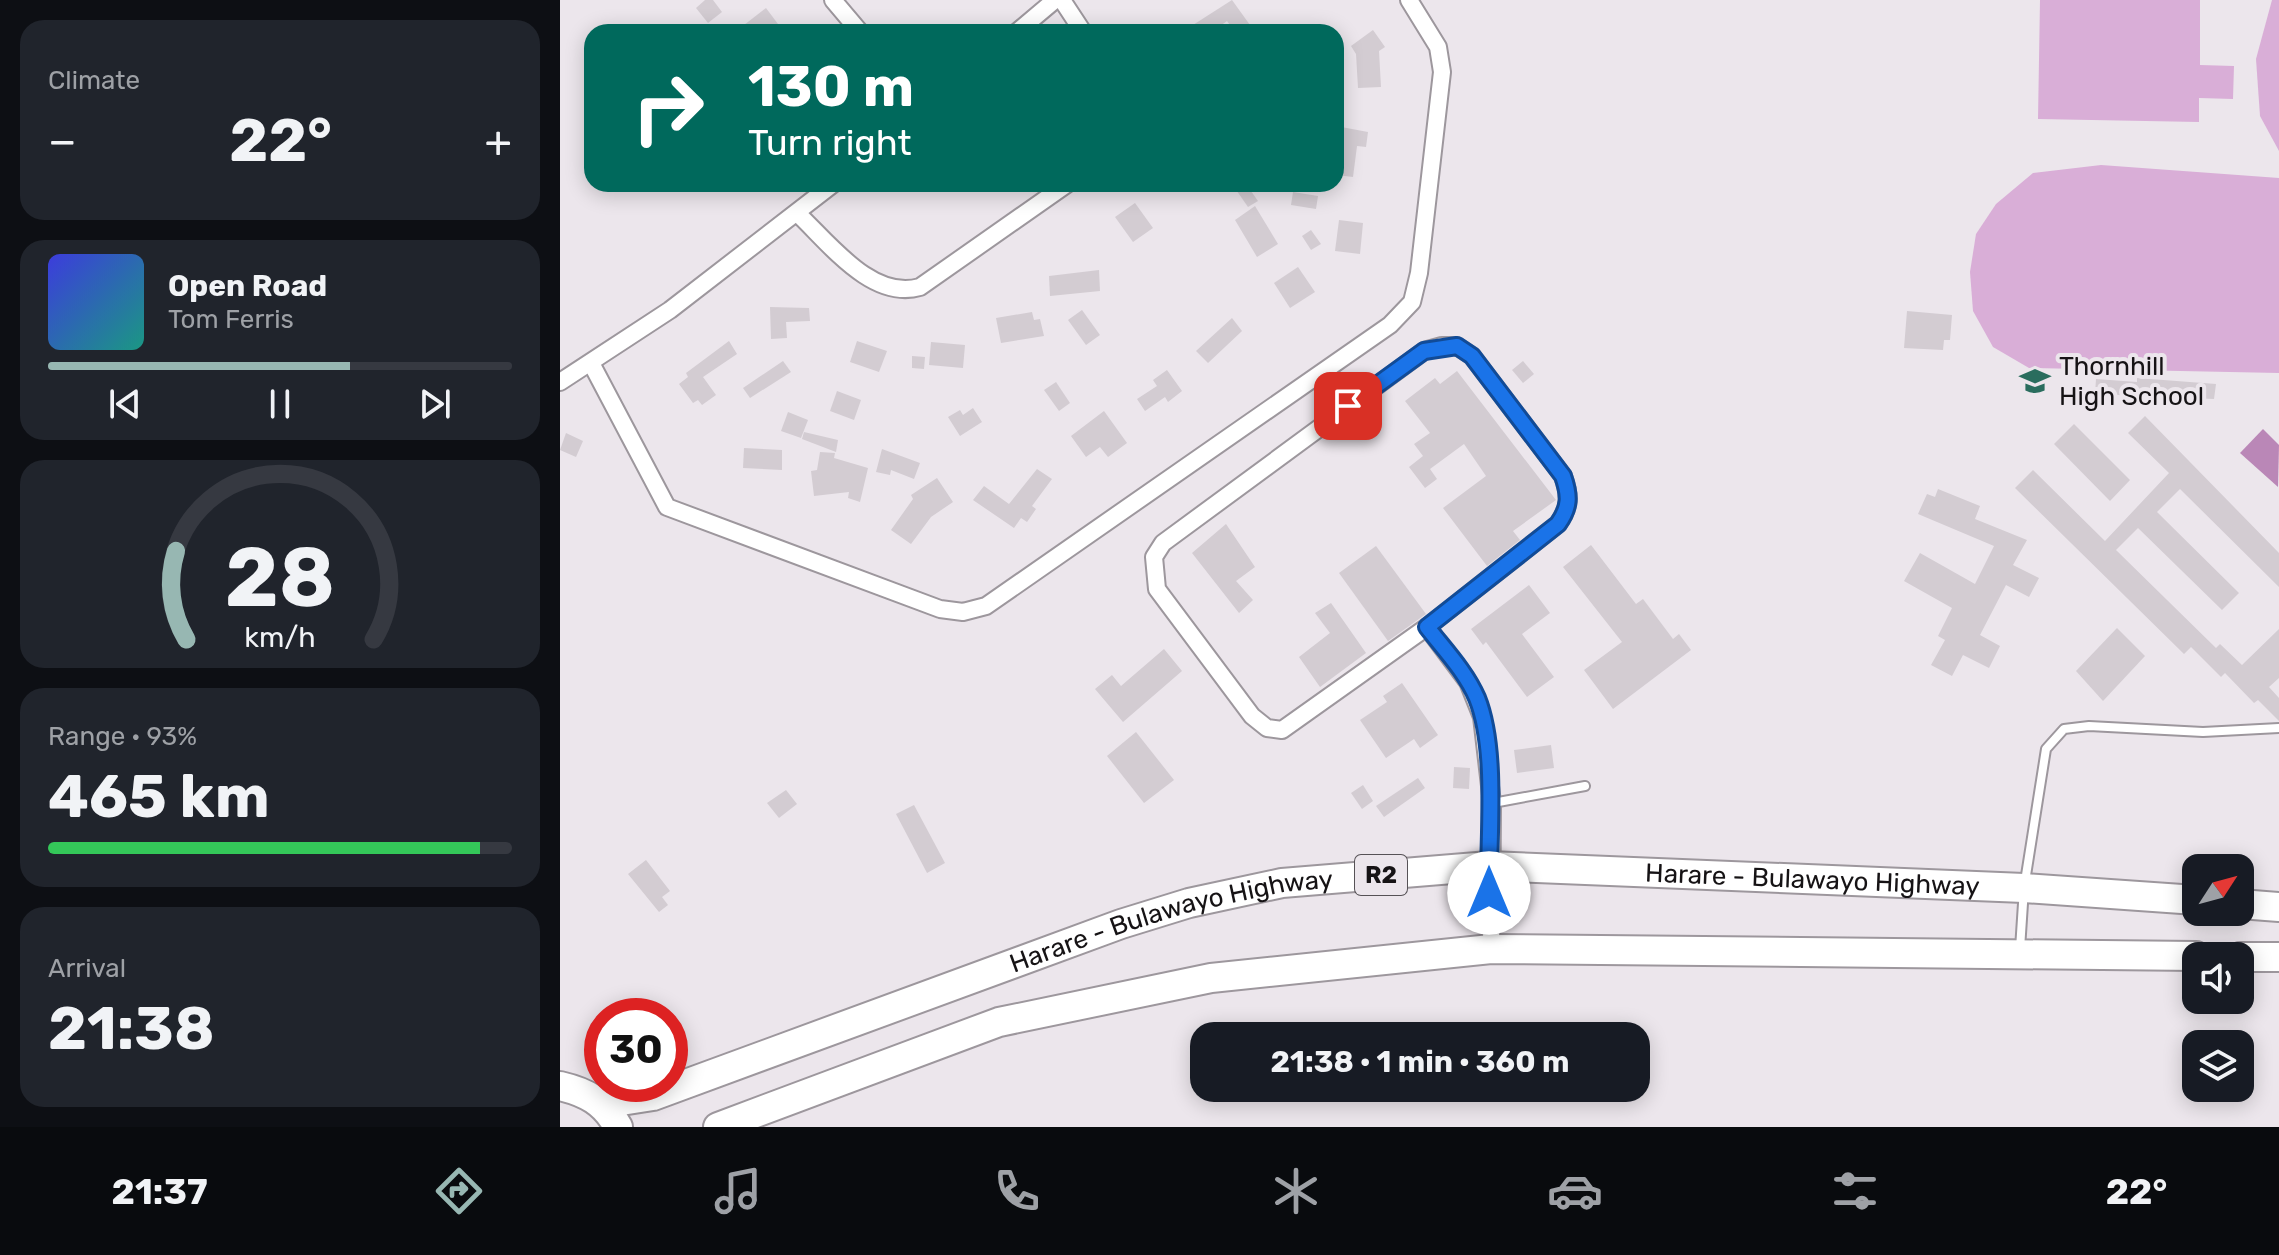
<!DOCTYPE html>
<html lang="en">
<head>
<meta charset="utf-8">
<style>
  :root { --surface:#171b24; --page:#20242c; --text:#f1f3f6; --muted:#9ea1a6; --line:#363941; --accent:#97b7b2 }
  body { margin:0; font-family:Rubik,sans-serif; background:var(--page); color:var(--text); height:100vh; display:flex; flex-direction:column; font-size:30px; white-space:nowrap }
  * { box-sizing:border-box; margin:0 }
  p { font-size:26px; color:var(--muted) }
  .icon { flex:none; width:44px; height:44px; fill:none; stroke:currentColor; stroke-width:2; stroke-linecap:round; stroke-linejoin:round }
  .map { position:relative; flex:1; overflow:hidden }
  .panel { display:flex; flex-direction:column; gap:20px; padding:20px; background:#0d0f14; width:560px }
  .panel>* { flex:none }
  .banner { position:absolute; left:24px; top:24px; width:760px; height:168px; border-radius:24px; box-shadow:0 4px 20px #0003; background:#00695c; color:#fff; overflow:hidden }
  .needle { width:52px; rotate:54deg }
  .fabs { position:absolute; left:1622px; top:854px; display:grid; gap:16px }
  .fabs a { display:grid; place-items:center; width:72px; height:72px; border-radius:16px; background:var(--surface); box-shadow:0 4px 20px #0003; font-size:40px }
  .speed { position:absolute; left:24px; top:998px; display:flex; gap:16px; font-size:40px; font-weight:700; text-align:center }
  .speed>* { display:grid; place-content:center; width:104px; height:104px; border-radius:50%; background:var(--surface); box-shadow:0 4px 20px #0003; line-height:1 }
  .speed .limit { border:12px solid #d22; background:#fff; color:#111 }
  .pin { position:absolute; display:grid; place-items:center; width:68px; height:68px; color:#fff; margin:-34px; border-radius:16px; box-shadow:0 4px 12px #0006 }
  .me { position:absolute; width:88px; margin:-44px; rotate:0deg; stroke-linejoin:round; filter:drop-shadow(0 0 6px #0008) }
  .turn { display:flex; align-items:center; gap:28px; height:168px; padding:0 32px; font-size:36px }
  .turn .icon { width:104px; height:104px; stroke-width:2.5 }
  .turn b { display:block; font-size:56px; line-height:68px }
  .big { font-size:60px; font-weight:700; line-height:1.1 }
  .panel .tile { flex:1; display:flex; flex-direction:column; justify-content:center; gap:12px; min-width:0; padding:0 28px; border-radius:24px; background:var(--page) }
  .panel .dial { align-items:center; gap:0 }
  .dial svg { height:208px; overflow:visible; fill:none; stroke:var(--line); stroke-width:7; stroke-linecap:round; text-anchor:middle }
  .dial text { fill:var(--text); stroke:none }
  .song { display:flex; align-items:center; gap:24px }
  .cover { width:96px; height:96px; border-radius:12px; background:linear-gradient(135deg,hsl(240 70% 55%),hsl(170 70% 35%)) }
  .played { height:8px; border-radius:4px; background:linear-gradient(90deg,var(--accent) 65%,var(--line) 65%) }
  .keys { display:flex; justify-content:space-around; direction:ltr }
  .heat { display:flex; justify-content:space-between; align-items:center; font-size:44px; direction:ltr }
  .charge { height:12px; border-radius:6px; background:linear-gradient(90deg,#34c759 93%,var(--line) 0) }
  .trip { position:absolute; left:630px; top:1022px; width:460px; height:80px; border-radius:24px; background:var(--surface); box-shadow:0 4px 20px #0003; font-weight:700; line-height:80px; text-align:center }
  .dock { display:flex; height:128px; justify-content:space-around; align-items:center; background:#090b0e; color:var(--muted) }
  .dock .icon { width:56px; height:56px }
  .dock .selected { color:var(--accent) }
  .dock b { font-size:36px; color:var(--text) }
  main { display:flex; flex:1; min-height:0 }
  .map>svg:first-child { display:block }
  .green { fill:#d9aed7 }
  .water { fill:#ba87b7 }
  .building { fill:#d3ccd2 }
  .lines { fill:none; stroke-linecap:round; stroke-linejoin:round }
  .lane-casing { stroke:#9d979d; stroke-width:12 }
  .street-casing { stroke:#9d979d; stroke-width:20 }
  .highway-casing { stroke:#9d979d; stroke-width:32 }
  .lane { stroke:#fff; stroke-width:8 }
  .street { stroke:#fff; stroke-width:16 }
  .highway { stroke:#fff; stroke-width:28 }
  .route-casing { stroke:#114b97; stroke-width:20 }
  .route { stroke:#1a73e8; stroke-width:14 }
  .labels { text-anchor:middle; stroke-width:8; stroke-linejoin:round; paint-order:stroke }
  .shield { fill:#ece6ec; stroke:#565256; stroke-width:2 }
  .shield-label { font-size:24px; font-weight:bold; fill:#161315 }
  .poi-label { font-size:26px; fill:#161315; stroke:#ece6ec; text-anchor:start }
  .street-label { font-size:26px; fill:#161315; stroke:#ece6ec }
</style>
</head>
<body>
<main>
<section class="panel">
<div class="tile"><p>Climate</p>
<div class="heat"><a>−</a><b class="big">22°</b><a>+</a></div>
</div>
<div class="tile">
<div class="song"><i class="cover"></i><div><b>Open Road</b><p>Tom Ferris</p></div></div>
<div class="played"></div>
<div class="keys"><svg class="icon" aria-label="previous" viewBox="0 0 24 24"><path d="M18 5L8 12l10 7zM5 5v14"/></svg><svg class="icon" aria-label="pause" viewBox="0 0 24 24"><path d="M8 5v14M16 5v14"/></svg><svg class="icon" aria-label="next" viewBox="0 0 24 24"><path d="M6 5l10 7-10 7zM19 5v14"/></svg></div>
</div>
<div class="tile dial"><svg viewBox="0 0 100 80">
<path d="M14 69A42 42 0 1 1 86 69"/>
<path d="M14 69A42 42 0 0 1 10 35" stroke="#97b7b2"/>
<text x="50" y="56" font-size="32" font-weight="700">28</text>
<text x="50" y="72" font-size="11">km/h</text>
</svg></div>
<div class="tile"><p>Range · 93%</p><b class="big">465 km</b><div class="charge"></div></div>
<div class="tile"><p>Arrival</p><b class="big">21:38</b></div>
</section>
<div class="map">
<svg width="1719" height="1127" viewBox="0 0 1719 1127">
  <rect width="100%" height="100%" fill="#ece6ec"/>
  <!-- green -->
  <g class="green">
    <path d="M1480 0H1640V65L1674 66 1673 99 1639 98V122L1478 119Z"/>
    <path d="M1712 0H1719V151L1700 116 1696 59Z"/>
    <path d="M1541 165 1719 178V373L1469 368 1433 347 1413 311 1410 272 1416 234 1436 204 1473 173Z"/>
  </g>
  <!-- water -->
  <path class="water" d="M1703 429 1719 445 1718 487 1680 453Z"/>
  <!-- building -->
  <g class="building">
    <path d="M145 0H153L162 12 148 23 136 8Z"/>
    <path d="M672 0 695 32H675L667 21 652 32H622Z"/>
    <path d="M206 8 224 32H175Z"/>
    <path d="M813 30 825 47 819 51 821 87 798 88 796 54 791 46Z"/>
    <path d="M776 126 808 132 806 147 797 146 793 177 776 175Z"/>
    <path d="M672 184H686L698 201 688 207Z"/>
    <path d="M733 192 758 196 756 209 731 205Z"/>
    <path d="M575 203 593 228 573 242 555 217Z"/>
    <path d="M695 206 718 244 697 257 675 220Z"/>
    <path d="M779 220 803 223 800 254 775 251Z"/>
    <path d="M751 230 761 244 751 250 742 236Z"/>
    <path d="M738 267 755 292 730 308 714 283Z"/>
    <path d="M539 270 540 291 490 296 489 276Z"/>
    <path d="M210 307 249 308 250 321 226 322 227 338 211 339Z"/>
    <path d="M522 310 540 335 526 345 508 320Z"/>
    <path d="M1347 311 1392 315 1390 340H1384L1383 350 1344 348Z"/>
    <path d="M472 312 474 320 480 319 484 336 441 343 436 318Z"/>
    <path d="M672 318 682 331 648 363 636 351Z"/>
    <path d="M169 341 177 354 143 377 156 395 142 405 138 400 133 403 119 384 128 377 126 373Z"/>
    <path d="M297 341 327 351 319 372 290 362Z"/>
    <path d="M371 342 405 345 403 368 369 365Z"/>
    <path d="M352 356 365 357 364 369 352 368Z"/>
    <path d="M223 361 231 372 190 398 183 388Z"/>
    <path d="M963 361 974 374 963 383 952 370Z"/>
    <path d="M607 370 622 391 608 402 605 397 585 411 577 399 597 386 593 380Z"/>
    <path d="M897 371 996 500 953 531 960 540 927 566 883 508 926 476 904 444 870 469 877 479 865 488 849 467 863 456 854 444 870 433 845 401 875 378 880 384Z"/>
    <path d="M1577 378 1656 384 1654 399 1535 394 1536 379 1577 382Z"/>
    <path d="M496 382 510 403 499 411 484 390Z"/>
    <path d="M277 391 301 400 294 420 270 411Z"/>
    <path d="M413 408 422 422 400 436 388 417 400 410 403 415Z"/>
    <path d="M544 411 567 443 548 457 540 447 526 457 511 436Z"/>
    <path d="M228 412 248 420 241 438 221 431Z"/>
    <path d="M1585 416 1719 553V587L1620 489 1597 512 1679 593 1662 610 1578 528 1556 550 1656 648 1660 644 1682 665 1719 629V678L1709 687 1719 698V721L1698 700 1694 703 1665 673 1661 677 1631 647 1624 654 1455 488 1473 470 1545 541 1609 473 1568 433Z"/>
    <path d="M1514 424 1570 480 1550 501 1494 444Z"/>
    <path d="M244 432 278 440 276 452 242 439Z"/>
    <path d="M6 433 23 441 16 457 0 450Z"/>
    <path d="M184 448 222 450V470L183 468Z"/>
    <path d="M322 449 360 463 354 479 331 470 330 475 316 472Z"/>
    <path d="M260 452 275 453 274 458 308 468 300 502 288 498 289 492 254 496 251 471 257 470Z"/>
    <path d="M477 469 492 479 472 506 476 509 467 522 461 518 454 528 413 500 424 486 449 504Z"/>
    <path d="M377 478 393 502 371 517 351 544 331 530 353 499 351 495Z"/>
    <path d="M1378 489 1420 506 1415 519 1467 540 1453 565 1479 578 1469 597 1446 585 1420 635 1440 646 1429 668 1403 655 1392 676 1371 665 1385 640 1378 636 1392 608 1344 581 1360 553 1415 584 1434 546 1358 514 1367 494 1375 497Z"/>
    <path d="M666 524 695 567 676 581 693 600 679 613 632 553Z"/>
    <path d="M1031 545 1076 604 1083 599 1113 639 1119 634 1131 650 1053 709 1024 670 1062 642 1003 567Z"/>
    <path d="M816 546 866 614 828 641 779 573Z"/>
    <path d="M969 585 990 613 962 634 994 677 967 697 926 642 923 645 911 629Z"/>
    <path d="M771 603 806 653 760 687 739 657 770 633 755 613Z"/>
    <path d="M1557 628 1585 656 1543 701 1516 671Z"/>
    <path d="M604 649 622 671 563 722 535 689 552 675 561 686Z"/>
    <path d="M842 683 878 735 860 748 854 739 826 758 800 720 827 702 823 696Z"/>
    <path d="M576 732 614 780 584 803 547 756Z"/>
    <path d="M991 745 994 768 957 773 954 750Z"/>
    <path d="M894 767 910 768 909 789 893 788Z"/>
    <path d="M858 778 865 788 824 817 816 806Z"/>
    <path d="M803 785 813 801 802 809 791 793Z"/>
    <path d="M226 790 237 804 219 818 207 803Z"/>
    <path d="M354 805 385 863 367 873 336 814Z"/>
    <path d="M86 860 110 891 102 897 108 905 99 912 68 874Z"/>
  </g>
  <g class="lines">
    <!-- lane casing -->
    <g class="lane-casing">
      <g id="lane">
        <path d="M933 803 1025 786"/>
        <path d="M1460 949 1464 888 1486 749 1504 729 1529 726 1643 732 1719 728"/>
      </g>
    </g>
    <!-- street casing -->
    <g class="street-casing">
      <g id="street">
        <path d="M273 0 300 32"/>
        <path d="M502 0 523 32"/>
        <path d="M457 32 495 0"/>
        <path d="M237 213C269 243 312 301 360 287L507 184"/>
        <path d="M882 346H897L912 356 1003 476C1010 496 1010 507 998 524L867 627 722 730 707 728 692 716 597 589 594 557 603 543 864 351Z"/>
        <path d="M31 363 107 507 380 609 403 612 426 606 830 325 852 302 859 273 882 72 878 47 849 0"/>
        <path d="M0 382 110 310 273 184"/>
        <path d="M867 627 908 682 922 717 932 803 931 949"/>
      </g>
    </g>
    <!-- highway casing -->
    <g class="highway-casing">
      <g id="highway">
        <path d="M1680 904 1719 907"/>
        <path d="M1680 957H1719"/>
        <path d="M0 1086C26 1092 45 1102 58 1127"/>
        <path id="s1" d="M42 1104 93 1096 561 924 629 903 722 883 929 866 1464 888 1636 900"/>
        <path d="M158 1127 439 1022 651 978 931 949 1636 956"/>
      </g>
    </g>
    <!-- lane -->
    <use href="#lane" class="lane"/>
    <!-- street -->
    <use href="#street" class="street"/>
    <!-- highway -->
    <use href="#highway" class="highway"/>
  </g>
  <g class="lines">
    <!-- route casing -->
    <g class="route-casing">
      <path id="route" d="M788 406 864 351 897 346 912 356 1003 476C1010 496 1010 507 998 524L867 627C884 649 906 672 917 698 938 750 928 837 929 893"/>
    </g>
    <!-- route -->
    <use href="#route" class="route"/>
  </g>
  <!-- icons -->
  <defs>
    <g id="school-bare" transform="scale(2.4)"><path d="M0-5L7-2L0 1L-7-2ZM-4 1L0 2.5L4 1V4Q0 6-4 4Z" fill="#2a6d5e" stroke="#ece6ec" stroke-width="2.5" paint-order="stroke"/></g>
  </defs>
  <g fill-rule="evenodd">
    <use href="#school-bare" x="1475" y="381"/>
  </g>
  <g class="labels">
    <!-- shield labels -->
    <rect class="shield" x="795" y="855" width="52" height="40" rx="6"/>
    <g class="shield-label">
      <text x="821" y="883">R2</text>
    </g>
    <!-- poi labels -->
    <g class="poi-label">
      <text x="1499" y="375">Thornhill<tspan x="1499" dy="30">High School</tspan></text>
    </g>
    <!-- street labels -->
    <g class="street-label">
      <text dy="9" stroke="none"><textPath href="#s1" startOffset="1248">Harare - Bulawayo Highway</textPath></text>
      <text dy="9" stroke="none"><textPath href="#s1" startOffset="600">Harare - Bulawayo Highway</textPath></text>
    </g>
  </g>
</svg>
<div class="fabs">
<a><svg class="needle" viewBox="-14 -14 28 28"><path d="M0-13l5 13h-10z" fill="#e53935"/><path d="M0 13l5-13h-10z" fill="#9ea1a6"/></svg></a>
<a><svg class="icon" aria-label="sound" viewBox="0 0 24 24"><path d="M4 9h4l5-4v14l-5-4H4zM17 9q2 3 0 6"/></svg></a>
<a><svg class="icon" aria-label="layers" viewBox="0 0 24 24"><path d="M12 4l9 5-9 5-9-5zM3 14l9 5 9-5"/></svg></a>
</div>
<div class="speed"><div class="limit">30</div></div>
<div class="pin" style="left:788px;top:406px;background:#d93025"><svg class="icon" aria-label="arrive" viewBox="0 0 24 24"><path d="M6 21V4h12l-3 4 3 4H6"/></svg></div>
<svg class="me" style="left:929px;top:893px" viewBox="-20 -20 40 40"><circle r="19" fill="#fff"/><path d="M0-13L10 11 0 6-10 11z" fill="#1a73e8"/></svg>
<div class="trip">21:38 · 1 min · 360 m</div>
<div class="banner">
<div class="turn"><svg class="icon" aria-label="right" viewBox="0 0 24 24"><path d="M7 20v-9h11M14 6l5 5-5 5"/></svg><div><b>130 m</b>Turn right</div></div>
</div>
</div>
</main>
<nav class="dock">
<b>21:37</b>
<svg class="icon selected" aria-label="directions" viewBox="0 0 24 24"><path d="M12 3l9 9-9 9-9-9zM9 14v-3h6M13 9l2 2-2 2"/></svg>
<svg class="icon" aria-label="music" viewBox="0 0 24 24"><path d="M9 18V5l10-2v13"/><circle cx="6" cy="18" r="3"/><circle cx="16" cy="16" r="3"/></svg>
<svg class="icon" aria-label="phone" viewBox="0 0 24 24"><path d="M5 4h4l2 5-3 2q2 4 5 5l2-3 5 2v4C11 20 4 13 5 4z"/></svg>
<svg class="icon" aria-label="climate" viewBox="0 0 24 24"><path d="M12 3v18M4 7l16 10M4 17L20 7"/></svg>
<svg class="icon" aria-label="car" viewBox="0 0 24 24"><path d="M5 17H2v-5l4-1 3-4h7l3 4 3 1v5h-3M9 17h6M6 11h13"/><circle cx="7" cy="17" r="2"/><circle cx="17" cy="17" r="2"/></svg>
<svg class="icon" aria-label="filters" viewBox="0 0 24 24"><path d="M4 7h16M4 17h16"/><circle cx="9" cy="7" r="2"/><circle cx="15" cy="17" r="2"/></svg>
<b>22°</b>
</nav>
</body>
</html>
